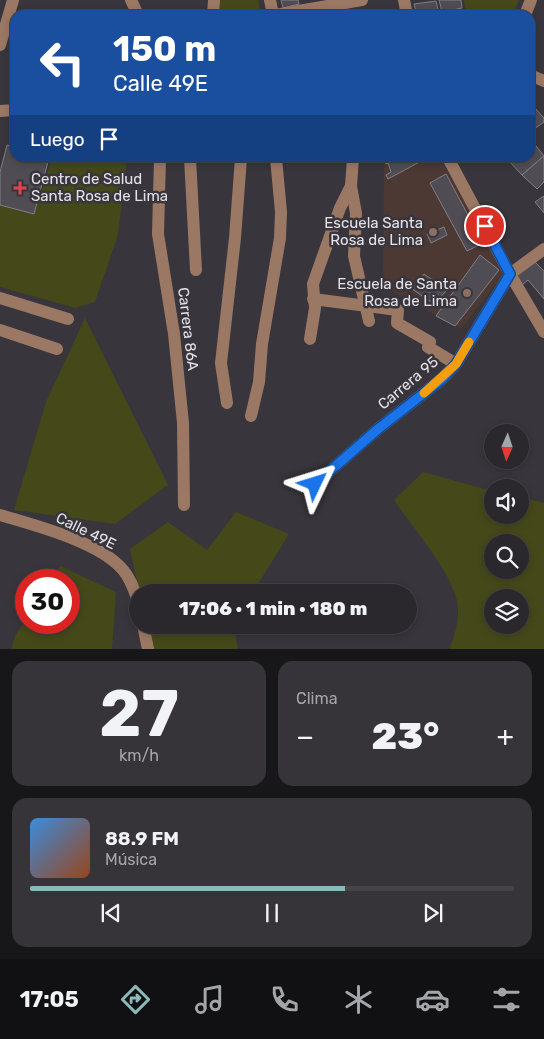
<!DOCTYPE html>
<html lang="es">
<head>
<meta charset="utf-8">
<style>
  :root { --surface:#2a282d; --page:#363439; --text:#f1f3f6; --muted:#a5a6aa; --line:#464449; --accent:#8bbbb9 }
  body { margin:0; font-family:Rubik,sans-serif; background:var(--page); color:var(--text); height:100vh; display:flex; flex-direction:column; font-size:19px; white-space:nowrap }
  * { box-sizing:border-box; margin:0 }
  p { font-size:16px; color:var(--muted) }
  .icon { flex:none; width:28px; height:28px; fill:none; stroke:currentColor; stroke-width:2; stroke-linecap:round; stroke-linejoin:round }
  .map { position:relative; height:649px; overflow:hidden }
  .side { display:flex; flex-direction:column; gap:12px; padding:12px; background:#171619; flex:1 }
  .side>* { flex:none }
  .hud { position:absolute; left:10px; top:10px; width:525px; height:152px; border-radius:15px; box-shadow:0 2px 8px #0003,0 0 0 1px var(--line); background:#1a4fa0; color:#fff; overflow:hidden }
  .needle { width:32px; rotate:183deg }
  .fabs { position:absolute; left:484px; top:424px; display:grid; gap:10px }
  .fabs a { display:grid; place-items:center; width:45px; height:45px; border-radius:50%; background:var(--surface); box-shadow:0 2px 8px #0003,0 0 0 1px var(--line); font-size:25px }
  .speed { position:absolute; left:15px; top:569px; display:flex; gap:10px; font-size:25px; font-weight:700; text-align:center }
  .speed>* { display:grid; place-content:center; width:65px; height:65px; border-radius:50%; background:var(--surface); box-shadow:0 2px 8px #0003,0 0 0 1px var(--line); line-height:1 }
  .speed .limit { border:8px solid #d22; background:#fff; color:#111 }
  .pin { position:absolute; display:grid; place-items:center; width:42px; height:42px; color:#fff; margin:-21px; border:2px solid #fff; border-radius:50%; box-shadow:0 1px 5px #0007 }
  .me { position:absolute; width:55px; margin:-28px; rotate:49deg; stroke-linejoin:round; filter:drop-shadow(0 0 4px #0008) }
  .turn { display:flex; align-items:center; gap:18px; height:105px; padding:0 20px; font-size:22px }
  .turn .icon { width:65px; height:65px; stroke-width:2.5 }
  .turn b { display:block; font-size:35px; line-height:42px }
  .then { display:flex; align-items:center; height:48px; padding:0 20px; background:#0003; gap:10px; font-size:19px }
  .big { font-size:38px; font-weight:800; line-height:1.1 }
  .side .tile { flex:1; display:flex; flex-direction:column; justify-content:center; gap:8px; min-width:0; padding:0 18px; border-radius:15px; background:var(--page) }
  .side .dial { align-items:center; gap:0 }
  .dial b { font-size:65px; line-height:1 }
  .song { display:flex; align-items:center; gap:15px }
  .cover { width:60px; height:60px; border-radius:8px; background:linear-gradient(135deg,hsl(210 70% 55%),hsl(20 70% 35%)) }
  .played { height:5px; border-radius:2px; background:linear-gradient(90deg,var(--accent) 65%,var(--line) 65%) }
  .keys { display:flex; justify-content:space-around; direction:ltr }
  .heat { display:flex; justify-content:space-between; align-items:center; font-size:28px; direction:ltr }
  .side .tiles { flex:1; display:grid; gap:12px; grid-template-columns:1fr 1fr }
  .tile:last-child { grid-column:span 2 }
  .trip { position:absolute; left:129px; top:584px; width:288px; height:50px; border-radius:25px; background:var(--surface); box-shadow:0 2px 8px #0003,0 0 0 1px var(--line); font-weight:800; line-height:50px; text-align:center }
  .tabs { display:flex; height:80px; justify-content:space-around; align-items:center; background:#111012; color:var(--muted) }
  .tabs .icon { width:35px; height:35px }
  .tabs .active { color:var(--accent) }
  .tabs b { font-size:22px; color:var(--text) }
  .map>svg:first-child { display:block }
  .education { fill:#4d3934 }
  .green { fill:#454819; fill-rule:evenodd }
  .building { fill:#504c53; stroke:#827e85 }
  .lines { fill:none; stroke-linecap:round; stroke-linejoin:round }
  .minor { stroke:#9b7864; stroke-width:12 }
  .route-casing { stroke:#114b97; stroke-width:12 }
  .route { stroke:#1a73e8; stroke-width:9 }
  .slow { stroke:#f59e0b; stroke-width:9 }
  .health-dot { fill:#e0444e; stroke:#38353c; stroke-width:2 }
  .education-dot { fill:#8d6e63; stroke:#38353c; stroke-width:2 }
  .labels { text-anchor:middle; stroke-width:5; stroke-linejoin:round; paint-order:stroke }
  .poi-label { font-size:15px; fill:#e3e1e6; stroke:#38353c; text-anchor:end }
  .street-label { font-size:15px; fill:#e3e1e6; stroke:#38353c }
</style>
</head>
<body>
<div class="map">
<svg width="544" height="649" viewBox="0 0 544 649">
  <rect width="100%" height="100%" fill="#38353c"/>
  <!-- education -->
  <path class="education" d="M384 158H440L506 271 461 329 383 286Z"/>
  <!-- green -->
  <g class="green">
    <path d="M217 0H258L261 15H217Z"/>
    <path d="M464 0H519L513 15H467Z"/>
    <path d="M52 158H127L118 235 95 302 75 308 0 287V205L34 214Z"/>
    <path d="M85 318 168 485 115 524 14 510 46 402Z"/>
    <path d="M423 472 492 491V515H520V497L544 503V649H449C456 633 461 614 456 597 447 567 412 526 394 500ZM492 542H520V570H492ZM492 598H520V625H492Z"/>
    <path d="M236 512 289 534 253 592H139L130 549 168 522 207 550Z"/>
    <path d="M60 566 116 592 112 649H11L15 636 26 619V622H69V580H51Z"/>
    <path d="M145 625H234L238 649H150Z"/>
  </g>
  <!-- building -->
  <g class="building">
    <path d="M281 0H298L299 4 283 8Z"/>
    <path d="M439 0H461L462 8 442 12Z"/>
    <path d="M436 1 439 14 417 15 414 4Z"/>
    <path d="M533 106 544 118V122L530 132V109Z"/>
    <path d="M532 141 544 156 522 175 508 160 511 158H530V143Z"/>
    <path d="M7 145 15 147V158H49L34 214 0 205V172Z"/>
    <path d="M544 156V182L537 189 522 175Z"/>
    <path d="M386 158H427L388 179 386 175 391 172 388 163 386 164Z"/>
    <path d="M446 174 483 243 467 251 430 183Z"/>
    <path d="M544 196V213L535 202Z"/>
    <path d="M444 227 447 235 431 243 427 234Z"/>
    <path d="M480 255 499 270 455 326 436 316Z"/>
    <path d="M534 261 544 271V299L528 280 522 285 515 274Z"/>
    <path d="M424 274 447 290 434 304 412 289Z"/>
  </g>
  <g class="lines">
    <!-- minor -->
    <g class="minor">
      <path d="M131 0 138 15"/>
      <path d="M270 0 273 15"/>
      <path d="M404 0 407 15"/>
      <path d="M213 15 214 0"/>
      <path d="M275 15 362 0"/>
      <path d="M525 15 531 0"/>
      <path d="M0 45 13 0"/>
      <path d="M530 75 544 81"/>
      <path d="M0 111 15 110"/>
      <path d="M160 158 158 234 174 334 183 423 184 505"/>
      <path d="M190 158 196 270"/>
      <path d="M448 158 510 274 544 332"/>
      <path d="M351 186 356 213 354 256 369 321"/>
      <path d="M0 298 68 319"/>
      <path d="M313 299 398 310 397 323 430 342 428 347 456 364"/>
      <path d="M0 330 57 349"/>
      <path d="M310 339 315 308 313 284 340 208 351 186 353 158"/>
      <path d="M227 403 221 363 235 238 241 158"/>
      <path d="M251 416 259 382 262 344 280 238 281 212 276 158"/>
      <path d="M315 484 378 429 442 379 456 364 510 274 544 249"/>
      <path d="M0 515C34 525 100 542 123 570 131 579 134 590 138 601"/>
      <path d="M143 625 148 649"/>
    </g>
  </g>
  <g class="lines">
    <!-- route casing -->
    <g class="route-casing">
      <path id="route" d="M315 484 378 429 442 379 456 364 510 274 485 226"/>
    </g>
    <!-- route -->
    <use href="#route" class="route"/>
    <!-- slow -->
    <path class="slow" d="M424 393 456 364 469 342"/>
  </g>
  <!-- markers -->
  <path class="health-dot" d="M17.5 180.5h5v5h5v5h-5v5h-5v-5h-5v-5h5z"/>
  <g class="education-dot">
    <circle cx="433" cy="232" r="5"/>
    <circle cx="467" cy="293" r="5"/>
  </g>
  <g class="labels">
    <!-- poi labels -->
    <g class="poi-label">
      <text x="31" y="184" text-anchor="start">Centro de Salud<tspan x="31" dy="17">Santa Rosa de Lima</tspan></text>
      <text x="423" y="228">Escuela Santa<tspan x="423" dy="17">Rosa de Lima</tspan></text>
      <text x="457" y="289">Escuela de Santa<tspan x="457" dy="17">Rosa de Lima</tspan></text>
    </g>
    <!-- street labels -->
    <g class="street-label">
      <text transform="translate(188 329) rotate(83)" y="5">Carrera 86A</text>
      <text transform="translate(408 383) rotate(-40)" y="5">Carrera 95</text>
      <text transform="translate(86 531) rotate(26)" y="5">Calle 49E</text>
    </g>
  </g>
</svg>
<div class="fabs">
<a><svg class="needle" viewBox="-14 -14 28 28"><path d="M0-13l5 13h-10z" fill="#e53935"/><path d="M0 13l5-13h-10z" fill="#a5a6aa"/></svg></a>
<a><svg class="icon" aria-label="sound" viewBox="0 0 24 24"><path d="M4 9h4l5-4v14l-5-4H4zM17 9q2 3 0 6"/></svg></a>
<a><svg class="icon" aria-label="search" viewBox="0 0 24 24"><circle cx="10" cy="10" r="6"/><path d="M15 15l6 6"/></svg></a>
<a><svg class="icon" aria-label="layers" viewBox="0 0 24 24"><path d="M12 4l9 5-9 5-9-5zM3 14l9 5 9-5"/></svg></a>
</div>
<div class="speed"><div class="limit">30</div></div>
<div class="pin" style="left:485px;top:226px;background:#d93025"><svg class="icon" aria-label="arrive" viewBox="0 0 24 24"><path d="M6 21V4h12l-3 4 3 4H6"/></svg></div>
<svg class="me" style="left:315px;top:484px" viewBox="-20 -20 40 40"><path d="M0-17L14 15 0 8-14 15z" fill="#1a73e8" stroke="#fff" stroke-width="4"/></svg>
<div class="trip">17:06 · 1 min · 180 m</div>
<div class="hud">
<div class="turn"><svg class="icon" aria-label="left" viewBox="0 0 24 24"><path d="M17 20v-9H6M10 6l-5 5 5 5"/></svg><div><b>150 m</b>Calle 49E</div></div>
<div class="then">Luego<svg class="icon" aria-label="arrive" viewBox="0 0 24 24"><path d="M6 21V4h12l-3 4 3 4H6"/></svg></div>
</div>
</div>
<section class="side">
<div class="tiles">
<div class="tile dial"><b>27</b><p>km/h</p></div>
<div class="tile"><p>Clima</p>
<div class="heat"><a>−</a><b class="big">23°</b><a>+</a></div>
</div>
<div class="tile">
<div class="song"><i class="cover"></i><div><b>88.9 FM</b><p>Música</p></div></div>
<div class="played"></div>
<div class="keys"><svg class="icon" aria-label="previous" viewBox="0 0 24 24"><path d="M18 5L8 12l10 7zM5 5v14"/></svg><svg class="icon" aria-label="pause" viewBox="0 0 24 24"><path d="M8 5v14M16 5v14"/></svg><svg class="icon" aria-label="next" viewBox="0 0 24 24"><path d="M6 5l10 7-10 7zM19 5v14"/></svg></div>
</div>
</div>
</section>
<nav class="tabs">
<b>17:05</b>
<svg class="icon active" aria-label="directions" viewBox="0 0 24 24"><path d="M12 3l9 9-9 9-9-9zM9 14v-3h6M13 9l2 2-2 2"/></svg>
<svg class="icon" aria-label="music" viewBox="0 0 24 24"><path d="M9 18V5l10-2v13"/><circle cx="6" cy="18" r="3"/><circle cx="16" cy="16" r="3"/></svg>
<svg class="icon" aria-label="phone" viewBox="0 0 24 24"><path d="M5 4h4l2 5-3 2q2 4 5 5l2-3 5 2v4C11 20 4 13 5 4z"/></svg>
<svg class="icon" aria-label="climate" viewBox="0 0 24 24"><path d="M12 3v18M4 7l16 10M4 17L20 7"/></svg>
<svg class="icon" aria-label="car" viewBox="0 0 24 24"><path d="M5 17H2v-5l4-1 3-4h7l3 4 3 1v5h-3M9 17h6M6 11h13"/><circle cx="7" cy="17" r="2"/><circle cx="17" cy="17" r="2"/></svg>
<svg class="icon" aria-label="filters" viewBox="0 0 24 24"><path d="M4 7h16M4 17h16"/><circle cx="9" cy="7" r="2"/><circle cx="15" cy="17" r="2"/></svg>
</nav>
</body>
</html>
